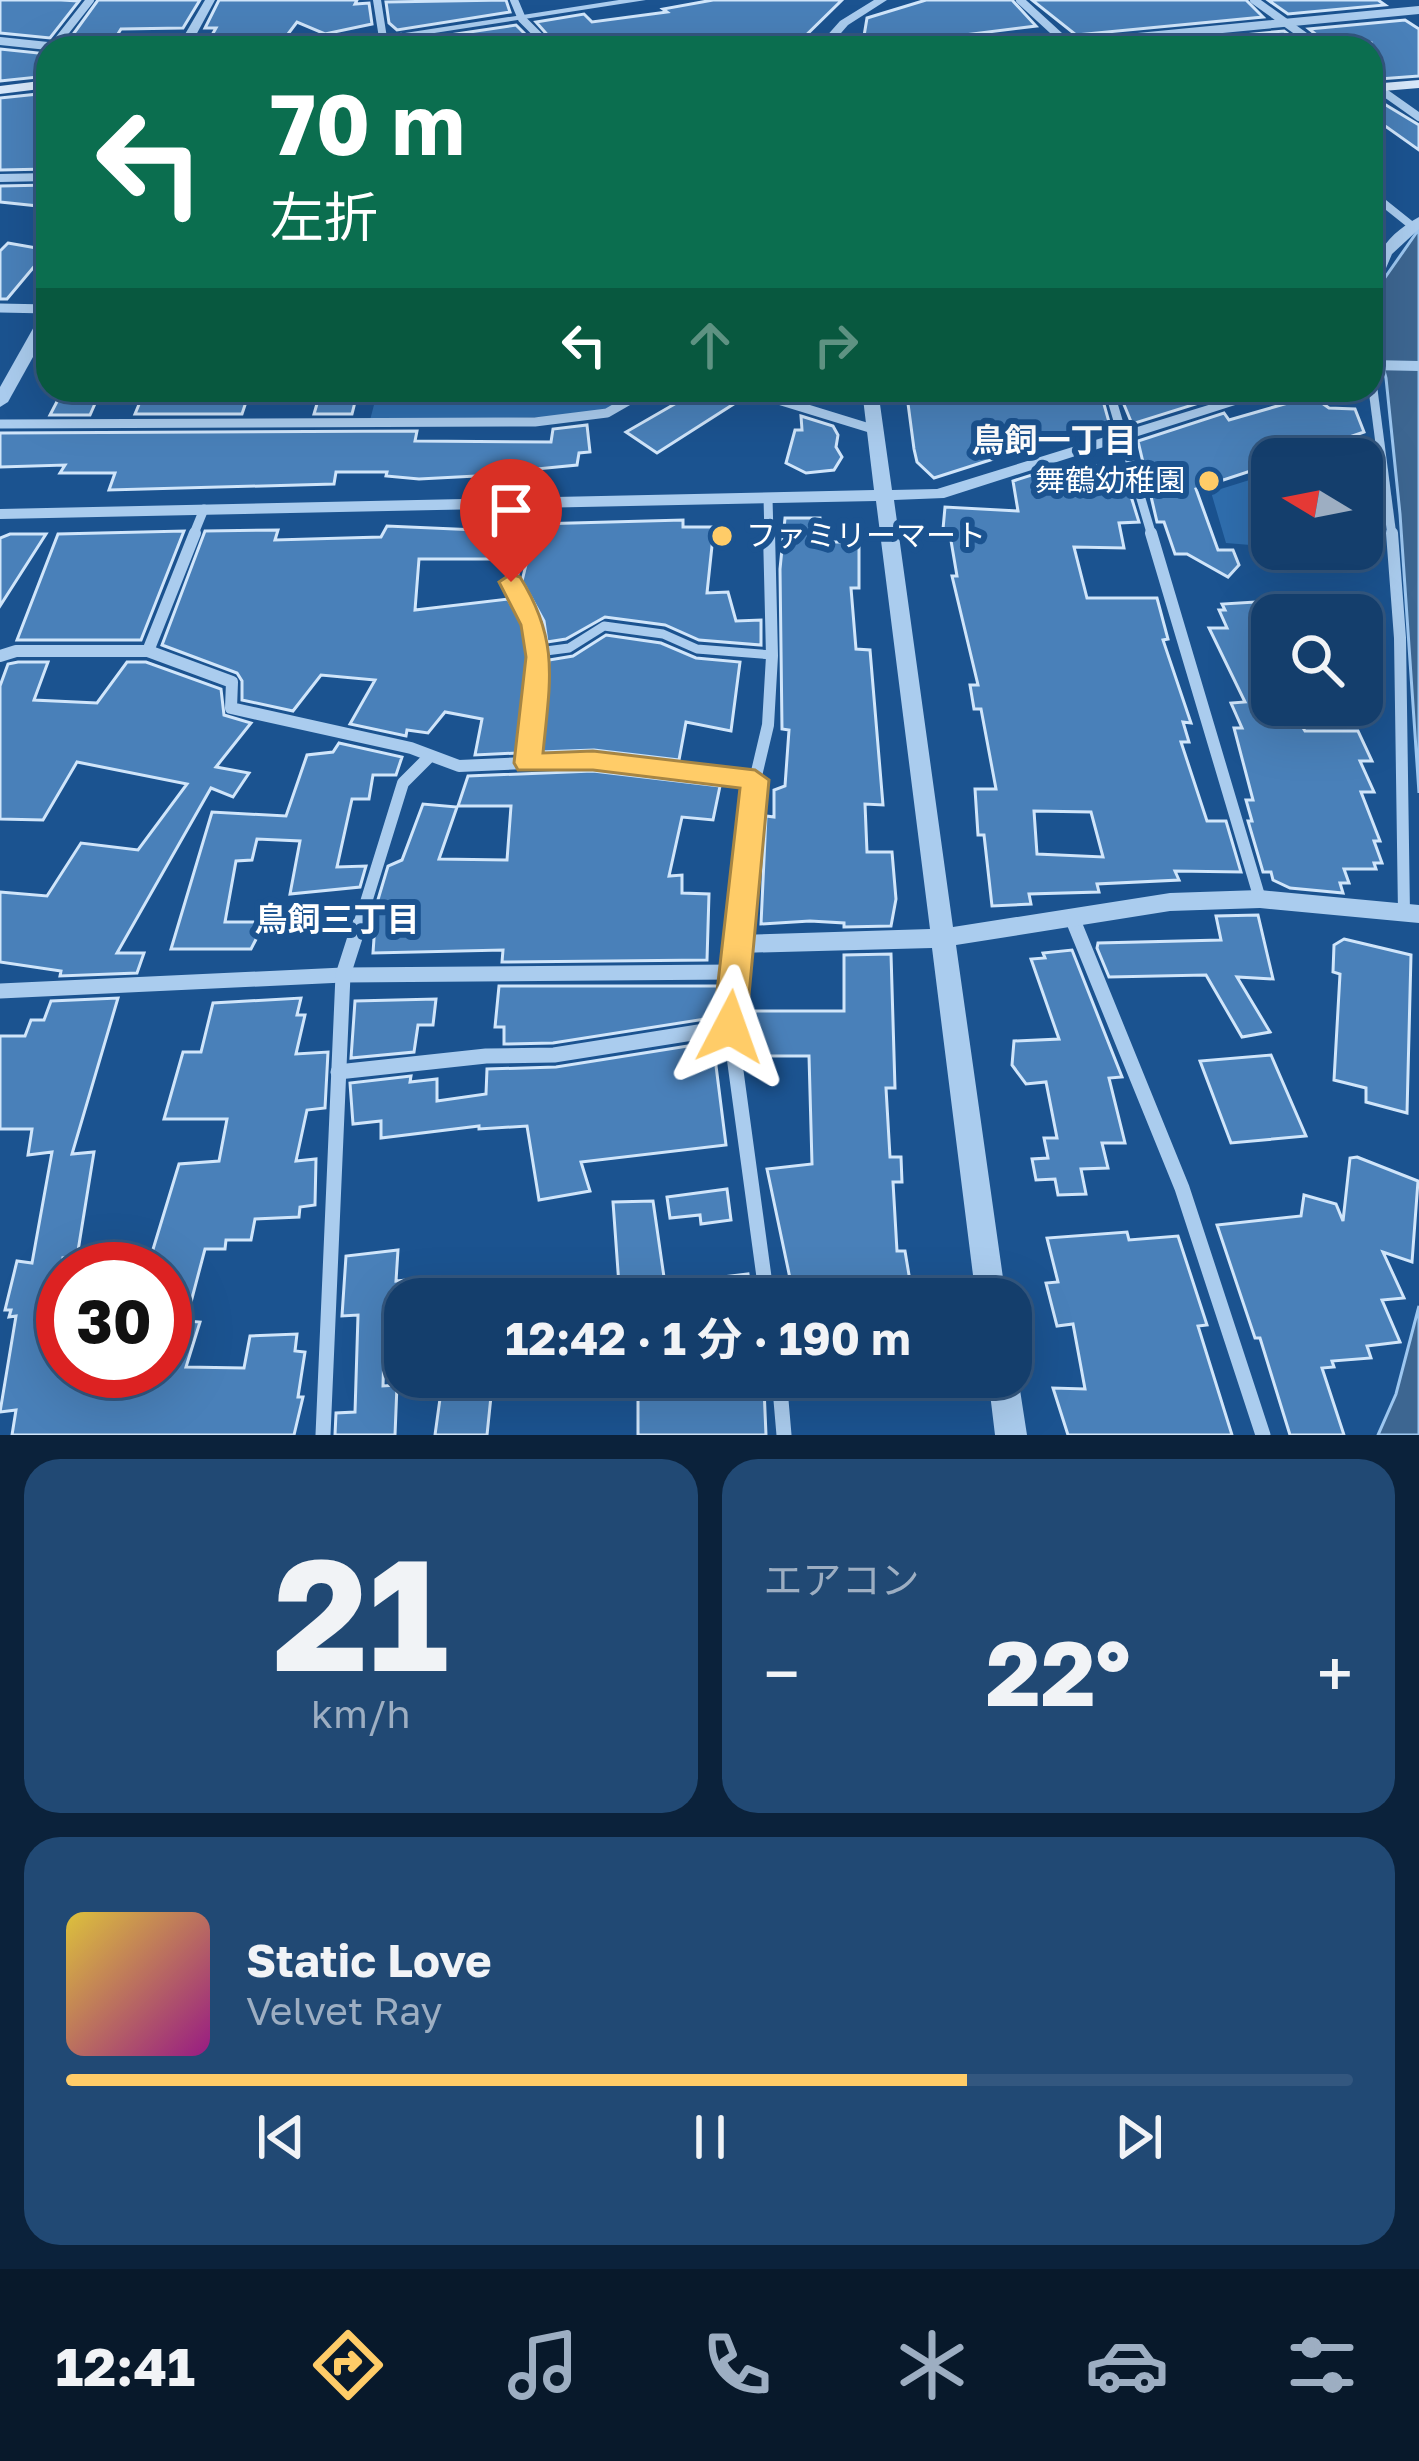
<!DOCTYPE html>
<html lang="ja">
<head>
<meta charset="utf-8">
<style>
  :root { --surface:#143e6c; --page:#214974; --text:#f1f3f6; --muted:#9daec2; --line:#33577f; --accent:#ffcc68 }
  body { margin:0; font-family:"Golos Text","Noto Sans JP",sans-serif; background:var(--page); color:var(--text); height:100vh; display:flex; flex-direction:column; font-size:45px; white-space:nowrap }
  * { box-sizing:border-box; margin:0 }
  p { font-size:39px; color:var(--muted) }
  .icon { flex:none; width:66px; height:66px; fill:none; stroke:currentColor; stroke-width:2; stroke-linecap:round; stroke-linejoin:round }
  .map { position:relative; height:1435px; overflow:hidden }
  .sheet { display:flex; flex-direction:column; gap:24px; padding:24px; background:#0b223b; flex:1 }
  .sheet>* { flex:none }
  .guide { position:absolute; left:36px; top:36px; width:1347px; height:366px; border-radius:36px; box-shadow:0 12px 48px #0002,0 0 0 3px var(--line); background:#0b6e4f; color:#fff; overflow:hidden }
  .needle { width:78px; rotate:280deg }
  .fabs { position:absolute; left:1251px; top:438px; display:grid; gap:24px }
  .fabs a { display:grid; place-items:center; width:132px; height:132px; border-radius:24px; background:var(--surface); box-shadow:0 12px 48px #0002,0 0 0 3px var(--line); font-size:60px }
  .speed { position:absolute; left:36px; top:1242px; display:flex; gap:24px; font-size:60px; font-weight:700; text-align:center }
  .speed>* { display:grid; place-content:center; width:156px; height:156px; border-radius:50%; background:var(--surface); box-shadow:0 12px 48px #0002,0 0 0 3px var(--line); line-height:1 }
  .speed .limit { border:18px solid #d22; background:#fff; color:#111 }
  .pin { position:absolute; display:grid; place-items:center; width:102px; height:102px; color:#fff; margin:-123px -51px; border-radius:50% 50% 50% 0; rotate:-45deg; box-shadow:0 0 12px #0007 }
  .pin .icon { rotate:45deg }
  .me { position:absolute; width:132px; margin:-66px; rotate:4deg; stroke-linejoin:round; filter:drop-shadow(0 0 9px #0008) }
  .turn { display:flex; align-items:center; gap:42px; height:252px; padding:0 36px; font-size:54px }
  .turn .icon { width:156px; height:156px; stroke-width:2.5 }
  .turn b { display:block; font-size:84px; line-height:102px }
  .lanes { display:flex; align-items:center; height:114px; padding:0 36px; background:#0003; justify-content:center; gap:60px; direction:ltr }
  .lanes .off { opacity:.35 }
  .big { font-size:90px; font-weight:700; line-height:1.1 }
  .sheet .tile { flex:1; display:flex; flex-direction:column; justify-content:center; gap:18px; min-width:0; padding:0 42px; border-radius:36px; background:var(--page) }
  .sheet .dial { align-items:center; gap:0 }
  .dial b { font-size:156px; line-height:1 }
  .song { display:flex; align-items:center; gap:36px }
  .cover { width:144px; height:144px; border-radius:18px; background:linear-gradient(135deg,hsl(50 70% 55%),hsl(310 70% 35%)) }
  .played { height:12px; border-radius:6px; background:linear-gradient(90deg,var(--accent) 70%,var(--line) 70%) }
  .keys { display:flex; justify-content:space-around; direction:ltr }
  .heat { display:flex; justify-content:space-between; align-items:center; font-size:66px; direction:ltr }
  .sheet .tiles { flex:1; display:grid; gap:24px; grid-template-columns:1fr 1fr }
  .tile:last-child { grid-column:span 2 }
  .trip { position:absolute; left:384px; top:1278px; width:648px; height:120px; border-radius:36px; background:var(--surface); box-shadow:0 12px 48px #0002,0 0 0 3px var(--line); font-weight:700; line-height:120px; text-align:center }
  .dock { display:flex; height:192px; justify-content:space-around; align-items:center; background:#08192b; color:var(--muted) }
  .dock .icon { width:84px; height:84px }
  .dock .current { color:var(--accent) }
  .dock b { font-size:54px; color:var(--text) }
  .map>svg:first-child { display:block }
  .green { fill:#2f6eae }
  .water { fill:#3d6691; stroke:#9dc7f0; stroke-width:3 }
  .building { fill:#4980b9; stroke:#d0e5fa; stroke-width:3; fill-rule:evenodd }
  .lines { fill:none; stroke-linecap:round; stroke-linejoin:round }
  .service-far1 { stroke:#ace; stroke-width:6 }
  .service { stroke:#ace; stroke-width:9 }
  .minor-far3 { stroke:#ace; stroke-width:8 }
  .minor-far2 { stroke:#ace; stroke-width:9 }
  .minor-far1 { stroke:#ace; stroke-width:12 }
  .minor { stroke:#ace; stroke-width:15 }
  .tertiary { fill:#ace; fill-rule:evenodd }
  .secondary { fill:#d7e8fa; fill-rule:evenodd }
  .route { fill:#ffcc68; stroke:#a68544; stroke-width:3 }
  .poi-dot { fill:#ffcc68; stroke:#1b5390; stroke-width:4.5 }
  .labels { text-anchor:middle; stroke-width:12; stroke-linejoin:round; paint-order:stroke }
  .poi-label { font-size:30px; fill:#fff; stroke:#1b5390; text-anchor:end }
  .neighbourhood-label { font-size:33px; font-weight:bold; fill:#fff; stroke:#1b5390 }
</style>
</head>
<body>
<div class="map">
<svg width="1419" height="1435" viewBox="0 0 1419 1435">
  <rect width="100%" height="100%" fill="#1b5390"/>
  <!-- green -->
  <g class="green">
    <path d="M378 390H638L606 410 551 417 370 420Z"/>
    <path d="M1272 473V510L1262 520 1263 546 1226 543 1211 492Z"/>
  </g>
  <!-- water -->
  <g class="water">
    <path d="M1419 229V793L1400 514 1386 378 1377 344 1384 279Z"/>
    <path d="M1419 1306V1435H1378L1396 1394Z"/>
  </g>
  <!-- building -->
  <g class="building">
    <path d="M0 0H61L79 1 50 38 0 33Z"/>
    <path d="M98 0H200L183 28 121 29 113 42 69 40Z"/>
    <path d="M219 0H357L355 4 369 3 372 24 325 34 297 22 285 38 208 42 216 28H205Z"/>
    <path d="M506 0 510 12 397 30 389 23 386 2Z"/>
    <path d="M713 0H842L795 46 775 48H559L536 22 584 14 592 22 667 12 663 9Z"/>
    <path d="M926 0H1012L1036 26 916 41V48H862L867 18Z"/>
    <path d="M1032 0H1246L1263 17 1076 35Z"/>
    <path d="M1268 0H1378L1385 5 1288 14Z"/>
    <path d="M1405 20 1419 29V76L1379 79 1371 75V43L1328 44 1309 29Z"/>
    <path d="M516 25 539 48H420L416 40Z"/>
    <path d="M1284 31 1304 46 1110 48Z"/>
    <path d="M0 49 48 54V76L0 81Z"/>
    <path d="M48 93V169L0 170V98Z"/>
    <path d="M1371 96 1419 125V150L1371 116Z"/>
    <path d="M48 185V207L0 202V186Z"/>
    <path d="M8 243 48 250 7 299H0V251Z"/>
    <path d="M63 390H101L90 415H50Z"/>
    <path d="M145 390H250L242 414H135Z"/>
    <path d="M321 390H358L352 414H314Z"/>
    <path d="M699 390H737L743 398 657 453 626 432Z"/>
    <path d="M916 390H1100L1109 422 934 478 917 462 914 449 907 396H918Z"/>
    <path d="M1118 390H1210L1215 398 1132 424Z"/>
    <path d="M1312 396 1329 408 1355 409 1364 432 1286 459H1272V464L1196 489 1218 550H1233L1239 565 1228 577 1187 554H1175L1164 522H1157L1138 441 1224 413 1229 420Z"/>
    <path d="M801 416 833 426 838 435 836 447 842 457 834 470 806 473 786 463 795 430H802Z"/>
    <path d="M587 425 590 452 579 453 577 465 536 469V473L419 479 386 476 387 472H336L334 484 109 490 115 473H60L65 465 0 467V433L417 431 415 441 551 442 553 429Z"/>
    <path d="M1103 466 1107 477H1125L1139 522 1119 523 1124 548 1074 547 1087 598H1157L1168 639 1163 640 1191 723 1183 722 1189 742H1181L1207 821H1226L1241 872 1175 871 1179 880 1097 884 1099 892 1029 894 1031 904 992 906 984 835H978L975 789H996L981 709H974L970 685H978L952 576H957L949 529H943L945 507 1018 511 1013 481 1057 467ZM1034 811 1091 812 1103 857 1037 854Z"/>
    <path d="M785 518H820L821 542H859V588H851L856 649 870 650 883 805 865 804 867 852H892L896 899 891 926 844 927V923L810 921 761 924 766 816 774 817V790L785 786 789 730 782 729 780 569Z"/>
    <path d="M683 520V527H714L707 593 728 592 736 621 761 620V645L699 640 665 625 605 617 566 639 547 642 544 621 522 581 536 524Z"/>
    <path d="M489 524H518L507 559H419L415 610 508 599 524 628 528 657 518 753 475 755 482 719 445 712 428 733 407 730 406 736 350 724 375 680 321 675 293 711 242 700V681L237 673 162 645 205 531 278 530 275 540 381 537 387 526 477 530Z"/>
    <path d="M184 531 141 640H17L58 534Z"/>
    <path d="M10 534H46L0 606V538Z"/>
    <path d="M1272 601V705H1289L1305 731H1358L1372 761H1360L1374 792H1361L1380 841H1374L1382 863H1374L1376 869H1344L1349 883H1340L1343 893 1290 888 1273 880 1271 872H1263L1248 821H1252L1246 800H1253L1234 728H1242L1231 703 1245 702 1209 628H1227L1219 610H1225L1222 604Z"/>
    <path d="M606 635 661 643 696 658 740 662 731 731 686 722 679 760 594 750 540 752 549 660 573 656Z"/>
    <path d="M18 662H48L34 700 97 703 127 662H146L221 689 224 715 251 723 216 767 249 773 233 797 211 788 117 953H144L137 973 60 976 61 971 0 962V892L47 896 81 843 138 850 187 784 77 762 43 820 0 819V686L8 664Z"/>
    <path d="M339 743 402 757 396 775H373L369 799H352L337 867 366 866 360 887 290 894 300 841 257 839 252 860 236 861 225 922H265L251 949H171L212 812 286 816 307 755 333 752Z"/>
    <path d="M593 771 720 786 713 820 682 817 669 876 682 875V893L709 894 707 960 502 962 503 950 373 953 375 924 371 923 388 866 402 860 423 804 457 807 439 859 507 860 511 806H458L468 776Z"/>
    <path d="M1258 915 1273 979 1237 977 1270 1032 1242 1037 1206 975 1109 977 1097 948 1098 943 1221 940 1216 916Z"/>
    <path d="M1344 939 1411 955 1407 1113 1366 1102V1088L1334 1080 1340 974 1333 972 1334 945Z"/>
    <path d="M1072 950 1122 1077 1109 1078 1125 1143H1102L1108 1168 1081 1169 1086 1194 1058 1195 1055 1179 1036 1180 1032 1159 1048 1158 1044 1138H1057L1046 1082 1026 1084 1012 1065 1014 1041 1059 1039 1031 959 1045 958 1043 953Z"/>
    <path d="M891 954 895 1088H886L890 1157H901L902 1182H893L897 1251H905L913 1299H807L805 1280 791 1283 767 1169 812 1164 809 1056H755V1011H844V955Z"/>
    <path d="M499 986H720L718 1017 553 1043 504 1044V1027H495Z"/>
    <path d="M118 998 72 1154 94 1152 77 1257 63 1258V1371H165V1269H147L179 1164 219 1161 227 1119H164L183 1052H201L213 1003 301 998 297 1015H305L296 1054 328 1052 325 1108 307 1110 296 1161 316 1159 315 1205 300 1207 299 1217 255 1219 251 1240H226L225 1249H205L186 1321 200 1322 186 1367 244 1368 250 1336 297 1334 295 1351 305 1352 298 1397H303L294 1435H12L16 1410 0 1412 16 1316 9 1317 11 1310H5L17 1261 32 1263 52 1152 28 1155 32 1129H0V1036H25L31 1020H44L51 1001Z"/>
    <path d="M436 999 433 1025H418L414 1052 351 1058 355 1001Z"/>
    <path d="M713 1042 726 1145 581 1162 590 1191 539 1200 527 1126 479 1129V1126L381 1138V1121L353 1124 350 1083 411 1076 410 1082 437 1079V1101L486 1094 487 1069 556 1067Z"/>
    <path d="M1271 1055 1306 1136 1231 1143 1200 1061Z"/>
    <path d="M1357 1157 1418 1181 1412 1262 1383 1252 1404 1298 1382 1300 1400 1342 1367 1346 1371 1358 1332 1361 1334 1367 1322 1368 1344 1435H1290L1260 1338H1255L1217 1225 1301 1216 1304 1195 1336 1204 1343 1221 1350 1158Z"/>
    <path d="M727 1189 731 1220 701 1224 700 1215 670 1218 667 1197Z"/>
    <path d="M653 1201 665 1284 748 1274 752 1299H620L613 1202Z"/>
    <path d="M1127 1232 1129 1240 1178 1236 1207 1325 1198 1326 1232 1435H1068L1053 1388 1085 1389 1073 1324 1057 1326 1046 1283 1058 1282 1047 1238Z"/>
    <path d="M398 1250 396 1281 440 1277V1299H395L394 1312 385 1313 383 1386 397 1385 395 1435H335L336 1413 355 1412 358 1315 342 1316 346 1256Z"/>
    <path d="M443 1377H493L487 1435H435Z"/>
    <path d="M638 1377H749L750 1388H764L766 1435H638Z"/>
  </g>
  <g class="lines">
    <!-- service-far1 -->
    <path class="service-far1" d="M401 36 413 48"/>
    <!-- service -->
    <path class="service" d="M538 652 569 648 604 626 663 634 697 649 772 655"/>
    <!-- minor-far3 -->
    <g class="minor-far3">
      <path d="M377 0 383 38"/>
      <path d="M514 0 522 19 551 48"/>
      <path d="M1020 0 1068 44"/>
      <path d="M1254 0 1321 48"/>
      <path d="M0 41 67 48"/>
      <path d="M53 47 90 0"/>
      <path d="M1024 48 1419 10"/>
      <path d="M1371 83 1419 117"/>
      <path d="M0 178 48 177"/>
      <path d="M1371 193 1411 225"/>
    </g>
    <!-- minor-far2 -->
    <g class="minor-far2">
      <path d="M0 308 48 309"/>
      <path d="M1371 374 1392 536"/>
      <path d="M746 390 876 430"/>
      <path d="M1109 390 1152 536"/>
      <path d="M0 424 535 422 607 413 647 390"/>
      <path d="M768 498 769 536"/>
      <path d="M193 536 204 509"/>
      <path d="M524 536 533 503"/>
    </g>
    <!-- minor-far1 -->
    <g class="minor-far1">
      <path d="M525 533 511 582 534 625 539 657 528 763"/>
      <path d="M1151 533 1260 899"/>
      <path d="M1392 533 1400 638 1404 913"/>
      <path d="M148 651 195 533"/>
      <path d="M0 656 16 651H148L232 682 231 708 411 748 459 766 593 760 755 780"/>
      <path d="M1073 919 1077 928"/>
      <path d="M358 928 403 783 430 756"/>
      <path d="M740 928 755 780 768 725 772 656 769 533"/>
    </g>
    <!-- minor -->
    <g class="minor">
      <path d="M740 925 730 1027 767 1299"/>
      <path d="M1075 925 1182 1188 1263 1435"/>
      <path d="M0 991 343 975 733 972"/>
      <path d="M338 1072 486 1056 554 1055 730 1027"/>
      <path d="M779 1377 784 1435"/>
      <path d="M323 1435 343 975 359 925"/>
    </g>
    <!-- tertiary -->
    <g class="tertiary">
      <path d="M205 0H215L189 48H177Z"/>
      <path d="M619 0H646L338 48H308Z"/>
      <path d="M874 0H887L848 25 828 48H816L840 21Z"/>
      <path d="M1419 217V229L1392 254 1378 287 1371 291C1371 256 1388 234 1419 217Z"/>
      <path d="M48 311V330L8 402 0 407V387L40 316Z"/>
      <path d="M1371 360 1419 361V371L1371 370Z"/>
      <path d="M862 390H878L892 490 937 489 1257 390H1282L944 498 894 500 953 927 1170 893 1260 890 1419 905V923L1260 908 1170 911 956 945 1006 1299H976L932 948 739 953 730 951 727 944 730 937 739 935 930 929 876 501 0 519V509L874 490Z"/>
      <path d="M1011 1366 1018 1377 1027 1435H995L988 1377H1011Z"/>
    </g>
    <!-- secondary -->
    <g class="secondary">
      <path d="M48 80V88L0 94V86Z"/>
      <path d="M1419 80V88L1371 92V84Z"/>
    </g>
  </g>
  <!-- route -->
  <path class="route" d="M511 574 520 577C560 641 550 681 543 753L593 751 755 770 769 780 746 1027 742 1036 730 1040 718 1036 713 1027 740 788 593 770H518L514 763 526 657 521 625 499 582Z"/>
  <!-- markers -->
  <g class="poi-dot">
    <circle cx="1209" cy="481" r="12"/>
    <circle cx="722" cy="536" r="12"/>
  </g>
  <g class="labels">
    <!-- poi labels -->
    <g class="poi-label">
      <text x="1185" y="491">舞鶴幼稚園</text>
      <text x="746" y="546" text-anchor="start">ファミリーマート</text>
    </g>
    <!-- neighbourhood labels -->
    <g class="neighbourhood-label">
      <text x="1054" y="452">鳥飼一丁目</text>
      <text x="337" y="931">鳥飼三丁目</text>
    </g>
  </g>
</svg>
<div class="fabs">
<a><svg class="needle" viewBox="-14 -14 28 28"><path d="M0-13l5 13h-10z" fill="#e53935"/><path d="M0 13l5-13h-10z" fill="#9daec2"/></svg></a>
<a><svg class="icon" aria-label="search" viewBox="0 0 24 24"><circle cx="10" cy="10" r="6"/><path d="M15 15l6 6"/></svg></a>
</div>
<div class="speed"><div class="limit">30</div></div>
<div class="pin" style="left:511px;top:582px;background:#d93025"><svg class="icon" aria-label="arrive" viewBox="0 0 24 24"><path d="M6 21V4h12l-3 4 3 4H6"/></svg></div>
<svg class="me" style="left:730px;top:1027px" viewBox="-20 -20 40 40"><path d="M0-17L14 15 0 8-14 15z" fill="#ffcc68" stroke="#fff" stroke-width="4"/></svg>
<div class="trip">12:42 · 1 分 · 190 m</div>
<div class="guide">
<div class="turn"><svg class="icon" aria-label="left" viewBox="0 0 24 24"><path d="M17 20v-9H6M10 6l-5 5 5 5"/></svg><div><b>70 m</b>左折</div></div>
<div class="lanes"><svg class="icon" aria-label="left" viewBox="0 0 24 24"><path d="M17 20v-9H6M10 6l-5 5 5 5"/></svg><svg class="icon off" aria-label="ahead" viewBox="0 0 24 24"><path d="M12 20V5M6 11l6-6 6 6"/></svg><svg class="icon off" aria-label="right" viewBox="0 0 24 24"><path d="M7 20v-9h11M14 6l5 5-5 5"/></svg></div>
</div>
</div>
<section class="sheet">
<div class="tiles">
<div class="tile dial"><b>21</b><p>km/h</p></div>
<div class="tile"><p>エアコン</p>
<div class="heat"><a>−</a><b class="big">22°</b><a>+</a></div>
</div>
<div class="tile">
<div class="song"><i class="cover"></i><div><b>Static Love</b><p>Velvet Ray</p></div></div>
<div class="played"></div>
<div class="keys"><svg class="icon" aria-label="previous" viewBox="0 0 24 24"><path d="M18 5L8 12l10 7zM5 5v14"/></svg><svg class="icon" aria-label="pause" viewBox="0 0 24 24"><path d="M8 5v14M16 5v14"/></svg><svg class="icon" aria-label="next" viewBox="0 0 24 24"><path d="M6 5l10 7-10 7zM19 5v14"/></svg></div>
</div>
</div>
</section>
<nav class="dock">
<b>12:41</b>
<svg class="icon current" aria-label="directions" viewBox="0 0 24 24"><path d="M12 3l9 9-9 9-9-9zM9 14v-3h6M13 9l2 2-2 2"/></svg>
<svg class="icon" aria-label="music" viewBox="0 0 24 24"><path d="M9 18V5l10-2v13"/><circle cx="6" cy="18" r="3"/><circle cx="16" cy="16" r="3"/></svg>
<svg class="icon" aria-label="phone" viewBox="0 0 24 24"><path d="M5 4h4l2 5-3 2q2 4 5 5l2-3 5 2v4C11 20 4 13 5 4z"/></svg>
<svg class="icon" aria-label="climate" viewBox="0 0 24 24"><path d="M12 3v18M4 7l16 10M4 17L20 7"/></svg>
<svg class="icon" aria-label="car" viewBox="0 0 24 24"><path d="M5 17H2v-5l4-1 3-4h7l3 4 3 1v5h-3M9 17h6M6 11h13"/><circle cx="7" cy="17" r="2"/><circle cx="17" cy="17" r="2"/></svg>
<svg class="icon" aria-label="filters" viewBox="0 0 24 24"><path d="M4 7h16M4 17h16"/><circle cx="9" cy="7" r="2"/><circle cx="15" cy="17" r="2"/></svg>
</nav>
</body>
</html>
